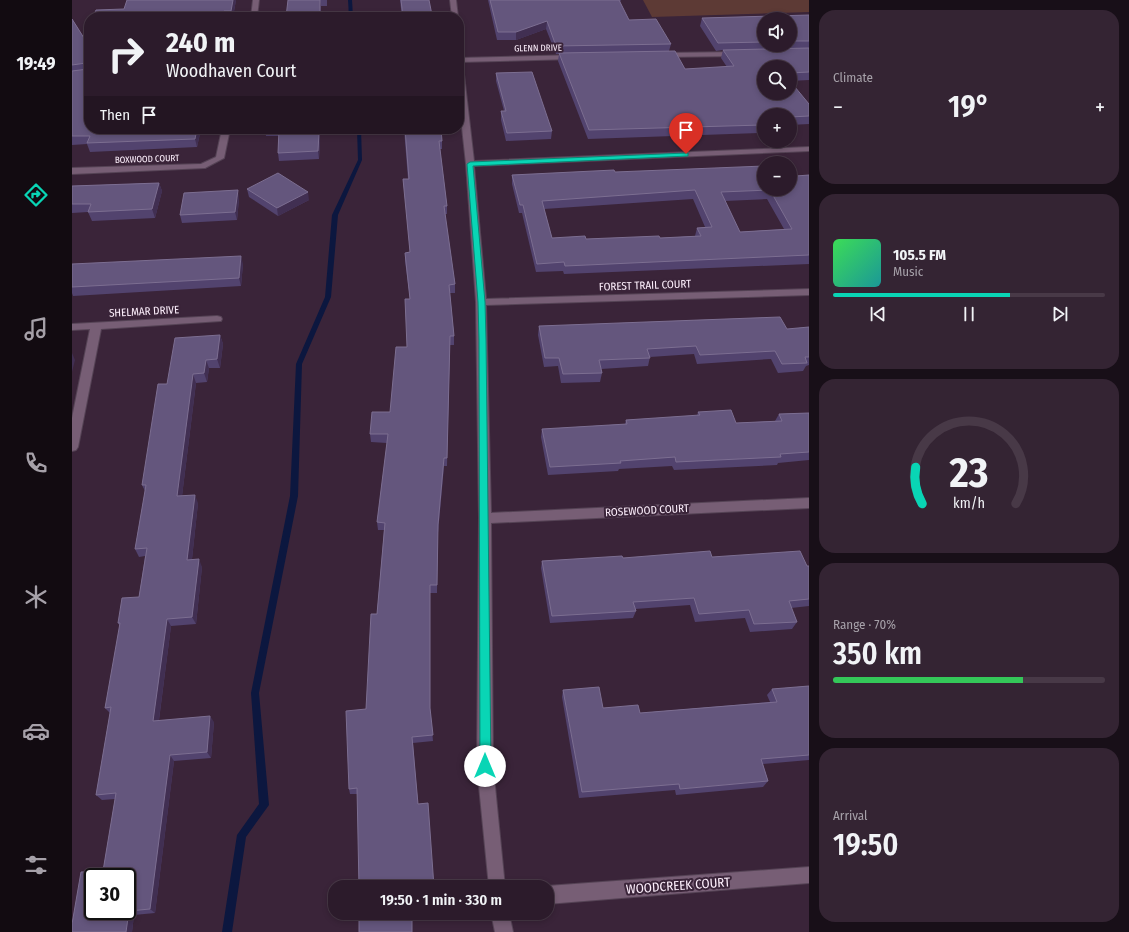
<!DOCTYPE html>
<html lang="en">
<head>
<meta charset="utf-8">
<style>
  :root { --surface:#2c1b2b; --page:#342433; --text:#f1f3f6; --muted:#a6a1a9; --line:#483947; --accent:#09d5b5 }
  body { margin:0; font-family:"Fira Sans Condensed",sans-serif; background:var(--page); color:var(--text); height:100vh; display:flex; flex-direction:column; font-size:15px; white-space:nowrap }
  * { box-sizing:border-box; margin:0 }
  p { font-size:13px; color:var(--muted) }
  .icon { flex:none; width:22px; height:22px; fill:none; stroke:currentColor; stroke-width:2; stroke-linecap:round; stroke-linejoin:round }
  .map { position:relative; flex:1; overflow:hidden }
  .panel { display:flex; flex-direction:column; gap:10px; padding:10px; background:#180f18; width:320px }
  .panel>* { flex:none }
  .banner { position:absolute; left:12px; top:12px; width:380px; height:122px; border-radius:16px; box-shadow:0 2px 6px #0003,0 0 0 1px var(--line); background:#2c1b2b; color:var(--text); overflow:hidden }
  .buttons { position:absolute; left:685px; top:12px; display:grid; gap:8px }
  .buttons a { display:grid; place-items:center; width:40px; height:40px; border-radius:50%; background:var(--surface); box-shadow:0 2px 6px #0003,0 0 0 1px var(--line); font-size:20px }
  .speed { position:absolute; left:12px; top:868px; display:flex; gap:8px; font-size:20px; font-weight:700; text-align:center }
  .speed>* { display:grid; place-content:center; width:52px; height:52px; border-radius:50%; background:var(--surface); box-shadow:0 2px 6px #0003,0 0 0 1px var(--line); line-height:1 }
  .speed .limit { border:2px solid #111; border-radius:6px; background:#fff; color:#111 }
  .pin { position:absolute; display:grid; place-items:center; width:34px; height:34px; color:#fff; margin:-41px -17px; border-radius:50% 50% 50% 0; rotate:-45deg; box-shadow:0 0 4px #0007 }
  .pin .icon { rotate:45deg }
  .me { position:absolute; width:44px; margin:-22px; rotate:0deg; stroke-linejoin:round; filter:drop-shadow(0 0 3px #0008) }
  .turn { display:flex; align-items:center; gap:14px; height:84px; padding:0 16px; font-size:18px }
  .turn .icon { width:52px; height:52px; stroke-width:2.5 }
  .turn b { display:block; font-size:28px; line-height:34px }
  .then { display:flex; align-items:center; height:38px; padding:0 16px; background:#0003; gap:8px; font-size:15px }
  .big { font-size:30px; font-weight:600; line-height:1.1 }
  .panel .tile { flex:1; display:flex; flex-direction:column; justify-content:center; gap:6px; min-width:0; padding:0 14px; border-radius:16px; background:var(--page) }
  .panel .dial { align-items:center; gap:0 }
  .dial svg { height:104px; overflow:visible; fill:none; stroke:var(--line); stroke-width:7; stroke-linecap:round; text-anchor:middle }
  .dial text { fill:var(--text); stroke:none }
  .song { display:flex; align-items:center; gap:12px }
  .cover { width:48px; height:48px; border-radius:6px; background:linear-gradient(135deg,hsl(130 70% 55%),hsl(180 70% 35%)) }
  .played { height:4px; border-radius:2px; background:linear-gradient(90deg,var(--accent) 65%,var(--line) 65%) }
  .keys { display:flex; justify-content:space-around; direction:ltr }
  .heat { display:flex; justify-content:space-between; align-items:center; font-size:22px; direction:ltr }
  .charge { height:6px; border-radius:3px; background:linear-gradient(90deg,#34c759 70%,var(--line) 0) }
  .trip { position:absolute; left:256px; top:880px; width:226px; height:40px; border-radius:16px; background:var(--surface); box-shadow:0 2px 6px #0003,0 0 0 1px var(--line); font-weight:600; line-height:40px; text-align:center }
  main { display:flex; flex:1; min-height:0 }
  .tabs { display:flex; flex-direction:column; width:72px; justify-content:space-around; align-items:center; background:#120b11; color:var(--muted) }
  .tabs .icon { width:28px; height:28px }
  .tabs .active { color:var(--accent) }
  .tabs b { font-size:18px; color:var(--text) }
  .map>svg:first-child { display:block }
  .green { fill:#5d3a35 }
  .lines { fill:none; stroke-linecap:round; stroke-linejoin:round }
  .stream { fill:#0c173f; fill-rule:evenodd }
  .street-casing { stroke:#554355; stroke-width:2 }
  .street { fill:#775e75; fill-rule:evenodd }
  .wall { fill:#52436e; fill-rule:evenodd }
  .shaded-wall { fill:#412f52 }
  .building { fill:#64567d; stroke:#7c6e91; fill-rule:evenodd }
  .route { fill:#09d5b5; stroke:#068a76 }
  .labels { text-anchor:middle; stroke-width:4; stroke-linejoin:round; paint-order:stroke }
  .far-street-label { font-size:9px; fill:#fef0fd; stroke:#3a2439 }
  .street-label { font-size:11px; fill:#fef0fd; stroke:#3a2439 }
  .near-street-label { font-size:13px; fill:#fef0fd; stroke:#3a2439 }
</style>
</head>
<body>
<main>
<nav class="tabs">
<b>19:49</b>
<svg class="icon active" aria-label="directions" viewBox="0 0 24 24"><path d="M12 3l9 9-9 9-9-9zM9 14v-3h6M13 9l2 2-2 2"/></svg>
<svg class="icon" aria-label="music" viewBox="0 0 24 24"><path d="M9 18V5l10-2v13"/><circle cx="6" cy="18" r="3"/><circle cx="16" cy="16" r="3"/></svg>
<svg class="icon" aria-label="phone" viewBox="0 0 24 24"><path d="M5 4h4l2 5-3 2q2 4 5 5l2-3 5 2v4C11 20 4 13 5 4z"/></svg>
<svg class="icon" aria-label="climate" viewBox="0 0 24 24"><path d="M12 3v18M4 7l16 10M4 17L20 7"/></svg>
<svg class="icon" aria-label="car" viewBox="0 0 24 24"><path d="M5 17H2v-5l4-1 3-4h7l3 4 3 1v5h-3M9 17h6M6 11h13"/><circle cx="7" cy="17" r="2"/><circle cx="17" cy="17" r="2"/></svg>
<svg class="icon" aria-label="filters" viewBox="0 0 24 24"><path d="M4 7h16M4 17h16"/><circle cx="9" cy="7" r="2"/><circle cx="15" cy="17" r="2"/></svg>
</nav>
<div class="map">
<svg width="737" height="932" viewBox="0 0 737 932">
  <rect width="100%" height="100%" fill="#3a2439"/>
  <!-- green -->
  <path class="green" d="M571 0H737V12L580 17Z"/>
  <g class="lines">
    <!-- stream -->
    <g class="stream">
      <path d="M276 0H280L281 17H277Z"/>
      <path d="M285 129H289L290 160 266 215 259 297 230 364 226 496 187 693 197 805 174 837 160 932H150L165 835 187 804 179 693 218 496 224 364 253 297 260 215 286 160Z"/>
    </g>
    <!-- street casing -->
    <g class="street-casing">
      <g id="street">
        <path d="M181 0H187L185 17H179Z"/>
        <path d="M378 0H384L386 17H380Z"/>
        <path d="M666 52 670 54 669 56 590 57 586 55 590 53Z"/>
        <path d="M505 55 506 57 502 59 387 62V58Z"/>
        <path d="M387 64 391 66 402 161 737 147V151L402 166 414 299 737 289V295L414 305 419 513 737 498V508L419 523 421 766 433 887H417L405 766 407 518 404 302 394 164 387 100Z"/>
        <path d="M150 129H158L152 158 133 168 0 174V168L129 164 144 157Z"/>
        <path d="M145 316 149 317 150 319 149 321 29 329 6 447 4 450 0 451V418L18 329 0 330V324Z"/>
        <path d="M737 867V883L475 904V886Z"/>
        <path d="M419 913H437L441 932H423Z"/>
      </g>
    </g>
    <!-- street -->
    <use href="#street" class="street"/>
  </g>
  <!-- wall -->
  <g class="wall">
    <path d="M55 0H164L161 17H21L52 9Z"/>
    <path d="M216 0H255V6H249Z"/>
    <path d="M328 0H357L360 17H330Z"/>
    <path d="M416 0H549L548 2 557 20 599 44 597 51 613 69 655 67 649 58 651 50 644 51 628 26 630 18 737 15V80L718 81V67H692L737 104V124L718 125V115H692V127H689L687 133 516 139 486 61 487 54H484L474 29 444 40H425ZM692 19H718V45H692Z"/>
    <path d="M0 19 12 38 17 27V129H129L125 147 18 152 15 144 0 145Z"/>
    <path d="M424 73 480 131 479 139 434 141 429 120V111H432L424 81Z"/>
    <path d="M193 129H234V133L247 132 248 140 247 159 207 161 206 153 207 136H194Z"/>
    <path d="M332 129H369L370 141V149H368L375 206V214H373L383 284V293H378L382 336V345H378L375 466H372L366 533 365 593H358V709L361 741 341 743 346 804 362 887 285 794H278L277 789 294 709 305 614 312 530H306L305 522 315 443 299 442 298 434 318 412 335 347 338 299 333 261V253L338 252 332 188 331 179H336Z"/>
    <path d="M543 172 724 176 737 175V264L492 274 491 271 464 272 450 213H447L440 184V175ZM621 199 633 227 625 228 623 236 588 238 514 239 480 238 472 209ZM695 199 712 229 668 232 653 201Z"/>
    <path d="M87 183 90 191 83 218 20 221 16 212 0 213V186Z"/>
    <path d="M175 189 237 200 206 216 177 197Z"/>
    <path d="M167 199 165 220 110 223 108 215Z"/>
    <path d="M0 264H171L169 286 1 296 0 293Z"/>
    <path d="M467 326 715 329 737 327V365L734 366 731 371 706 373 699 359 625 364 622 354 578 357 576 366 529 369 530 373 528 382 489 383 486 366 472 367 466 335Z"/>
    <path d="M148 335 151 344 148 368H137L135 382 124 383 110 496 126 503 120 559 130 567 124 624 99 626 87 720 142 722 139 758 102 761 83 913 62 915 60 932H0L31 871 43 799 30 800 24 795 38 713 33 708 48 626 46 623 67 597 73 556 67 557 63 549 73 491 70 485 95 384Z"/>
    <path d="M626 412 664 423 703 421 707 414 737 413V460L706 463 705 465 602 470 600 466 547 469 546 471 476 475 469 437 470 429 553 424 554 420 625 416Z"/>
    <path d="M640 557 737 566V606L719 608 725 622 720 629 678 632 673 618 623 622 618 605 563 609 564 611 561 618 478 623 469 568 470 561 551 558Z"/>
    <path d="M737 686V760L691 764 696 781 691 787 604 795 603 790 507 798 490 697 491 690 531 708 568 713 698 702 695 695 700 689Z"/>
  </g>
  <!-- shaded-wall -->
  <g class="shaded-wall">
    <path d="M161 0H164L161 17H160L159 11Z"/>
    <path d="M248 0 249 6V17H248Z"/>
    <path d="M475 21 474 29 444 40V32Z"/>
    <path d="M125 129H129L125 147 123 139Z"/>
    <path d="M247 132 248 140 247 159 246 151Z"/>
    <path d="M87 183 90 191 83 218 80 209Z"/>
    <path d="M166 190 167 199 165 220 163 212Z"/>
    <path d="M236 192 237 200 206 216 205 208Z"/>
    <path d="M169 256 171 264 169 286 167 278Z"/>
    <path d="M148 335 151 344 148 368 145 359Z"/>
    <path d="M0 353 3 360 0 372Z"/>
    <path d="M134 360 137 368 135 382 132 373Z"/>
    <path d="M121 374 124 383 109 504 105 496Z"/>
    <path d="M372 458V466L366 533 365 593 366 525Z"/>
    <path d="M123 495 126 503 119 568 115 560Z"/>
    <path d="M127 559 130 567 124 624 120 617Z"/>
    <path d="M95 619 99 626 86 727 81 721Z"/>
    <path d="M138 716 142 722 139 758 135 752Z"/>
    <path d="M98 755 102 761 83 913 78 909Z"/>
    <path d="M57 911 62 915 60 932H54Z"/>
  </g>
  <!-- building -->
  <g class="building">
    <path d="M55 0H161L159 11H152L151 17H21L24 10 52 9Z"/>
    <path d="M216 0H248V17H214Z"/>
    <path d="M329 0H357L360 15H358L359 17H331Z"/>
    <path d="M418 0H547L557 20 584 19 599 44 484 46 475 21 444 32H426Z"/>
    <path d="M737 15V41H718V19H692V42L646 43 630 18Z"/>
    <path d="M0 19 12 38 17 27V129H125L123 139 15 143 18 136H0V71L16 69 14 63 0 65Z"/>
    <path d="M737 48V72L718 73V67H692V93H718V81L737 104V116L718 117V115H692V119H687L690 125 517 130 487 53 603 51 613 69 662 66 651 50Z"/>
    <path d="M460 72 480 131 435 133 429 111H434L424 73Z"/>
    <path d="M207 129H232V133L247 132 246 151 206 153Z"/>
    <path d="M333 129H369L370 141H367L375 206H372L383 284 377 285 382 336H378L375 458H372L366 525 365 585H358V708L361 735 340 737 346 804 356 803 362 887H287L285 788 277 789 274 711 294 709 299 614H305L313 523 305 522 316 434H298L300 412H318L324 347H335L333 299H338L333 253 338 252 331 179H337Z"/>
    <path d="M692 166V189H718V166L724 176 737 175V255L493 266 492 262 465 264 451 205H448L440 175 542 170 543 172ZM623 190 640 227 625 228 629 236 588 238 587 236 514 239 513 236 480 238 470 201ZM698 190 720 229 668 232 649 192Z"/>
    <path d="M206 173 236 192 205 208 175 189Z"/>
    <path d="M87 183 80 209 16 212 19 204H0V186Z"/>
    <path d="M166 190 163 212 108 215 112 193Z"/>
    <path d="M169 256 167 278 0 287V264Z"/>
    <path d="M708 317 715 329 737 327V357H733L735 363 710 364 703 351 628 355 624 346 575 349 578 358 527 360 530 373 491 374 487 358H473L467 326Z"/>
    <path d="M148 335 145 359 134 360 132 373 121 374 105 496 123 495 115 560 127 559 120 617 95 619 81 721 138 716 135 752 98 755 78 909 57 911 54 932H0V924L9 872 31 871 44 793 24 795 39 707 33 708 48 623H46L50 598 67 597 75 548 63 549 74 485H70L86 384H95L103 338ZM21 877H55V911H21Z"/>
    <path d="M659 410 664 423 710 421 707 414 737 413V452L708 454 709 457 604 462 603 457 548 461 549 463 478 467 470 429 555 424 554 420 628 415 626 412Z"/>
    <path d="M638 551 640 557 728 551 735 566H737V599L717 601 725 622 682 624 677 610 627 614 622 598 561 602 564 611 480 616 470 561 550 556 551 558Z"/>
    <path d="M737 686V755L689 759 696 781 608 789 607 784 510 792 491 690 527 687 531 708 566 705 568 713 705 702 700 689Z"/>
    <rect x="287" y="913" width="53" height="19"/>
  </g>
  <!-- route -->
  <path class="route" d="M614 153H616V156L401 166 413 302 414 340 419 766 418 770 413 772 409 770 408 766 407 340 406 302 395 164 398 162Z"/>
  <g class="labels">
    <!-- far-street labels -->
    <g class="far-street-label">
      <text transform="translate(466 48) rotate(-1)" y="3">GLENN DRIVE</text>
      <text transform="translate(75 159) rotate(-2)" y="3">BOXWOOD COURT</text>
    </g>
    <!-- street labels -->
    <g class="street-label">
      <text transform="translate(573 285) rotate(-2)" y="4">FOREST TRAIL COURT</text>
      <text transform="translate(72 311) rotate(-3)" y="4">SHELMAR DRIVE</text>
      <text transform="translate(575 510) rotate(-3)" y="4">ROSEWOOD COURT</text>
    </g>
    <!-- near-street labels -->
    <g class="near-street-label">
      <text transform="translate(606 885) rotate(-4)" y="5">WOODCREEK COURT</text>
    </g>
  </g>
</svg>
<div class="buttons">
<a><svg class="icon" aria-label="sound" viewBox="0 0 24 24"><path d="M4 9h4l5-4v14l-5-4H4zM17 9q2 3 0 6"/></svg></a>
<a><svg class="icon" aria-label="search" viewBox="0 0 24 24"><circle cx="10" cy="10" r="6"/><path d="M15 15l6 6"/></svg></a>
<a>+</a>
<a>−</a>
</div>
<div class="speed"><div class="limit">30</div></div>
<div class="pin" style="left:614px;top:154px;background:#d93025"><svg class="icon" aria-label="arrive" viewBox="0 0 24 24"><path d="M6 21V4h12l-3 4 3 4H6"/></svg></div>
<svg class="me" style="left:413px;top:766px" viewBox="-20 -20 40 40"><circle r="19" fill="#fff"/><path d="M0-13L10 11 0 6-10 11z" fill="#09d5b5"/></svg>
<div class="trip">19:50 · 1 min · 330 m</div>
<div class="banner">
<div class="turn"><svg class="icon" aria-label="right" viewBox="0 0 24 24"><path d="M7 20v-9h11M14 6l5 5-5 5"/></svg><div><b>240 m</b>Woodhaven Court</div></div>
<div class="then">Then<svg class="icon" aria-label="arrive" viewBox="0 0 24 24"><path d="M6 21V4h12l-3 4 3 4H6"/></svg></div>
</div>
</div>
<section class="panel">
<div class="tile"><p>Climate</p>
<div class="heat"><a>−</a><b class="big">19°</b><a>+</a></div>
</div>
<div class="tile">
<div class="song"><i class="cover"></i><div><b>105.5 FM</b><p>Music</p></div></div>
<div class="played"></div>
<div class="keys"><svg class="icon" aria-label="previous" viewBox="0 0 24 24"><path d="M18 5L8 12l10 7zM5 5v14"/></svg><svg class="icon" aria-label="pause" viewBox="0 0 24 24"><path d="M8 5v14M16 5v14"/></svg><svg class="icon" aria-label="next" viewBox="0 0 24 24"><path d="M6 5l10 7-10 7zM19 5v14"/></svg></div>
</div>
<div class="tile dial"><svg viewBox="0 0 100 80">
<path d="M14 69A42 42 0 1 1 86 69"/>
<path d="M14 69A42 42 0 0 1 9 41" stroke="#09d5b5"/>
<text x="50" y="56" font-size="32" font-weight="700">23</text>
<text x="50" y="72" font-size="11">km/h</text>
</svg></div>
<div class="tile"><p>Range · 70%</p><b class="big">350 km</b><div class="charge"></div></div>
<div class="tile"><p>Arrival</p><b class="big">19:50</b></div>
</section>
</main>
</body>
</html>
